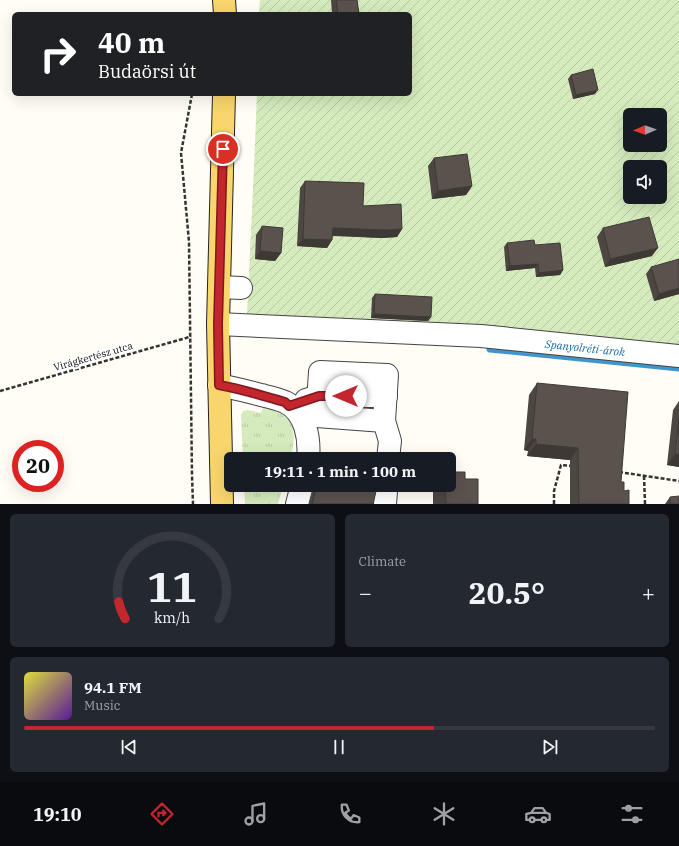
<!DOCTYPE html>
<html lang="en">
<head>
<meta charset="utf-8">
<style>
  :root { --surface:#171b24; --page:#242831; --text:#f1f3f6; --muted:#9ea1a6; --line:#363941; --accent:#c4262e }
  body { margin:0; font-family:"IBM Plex Serif",serif; background:var(--page); color:var(--text); height:100vh; display:flex; flex-direction:column; font-size:15px; white-space:nowrap }
  * { box-sizing:border-box; margin:0 }
  p { font-size:13px; color:var(--muted) }
  .icon { flex:none; width:22px; height:22px; fill:none; stroke:currentColor; stroke-width:2; stroke-linecap:round; stroke-linejoin:round }
  .map { position:relative; height:504px; overflow:hidden }
  .sheet { display:flex; flex-direction:column; gap:10px; padding:10px; background:#0d0f14; flex:1 }
  .sheet>* { flex:none }
  .hud { position:absolute; left:12px; top:12px; width:400px; height:84px; border-radius:6px; box-shadow:0 4px 16px #0002; background:#202124; color:#fff; overflow:hidden }
  .needle { width:26px; rotate:268deg }
  .buttons { position:absolute; left:623px; top:108px; display:grid; gap:8px }
  .buttons a { display:grid; place-items:center; width:44px; height:44px; border-radius:6px; background:var(--surface); box-shadow:0 4px 16px #0002; font-size:20px }
  .speed { position:absolute; left:12px; top:440px; display:flex; gap:8px; font-size:20px; font-weight:700; text-align:center }
  .speed>* { display:grid; place-content:center; width:52px; height:52px; border-radius:50%; background:var(--surface); box-shadow:0 4px 16px #0002; line-height:1 }
  .speed .limit { border:6px solid #d22; background:#fff; color:#111 }
  .pin { position:absolute; display:grid; place-items:center; width:34px; height:34px; color:#fff; margin:-17px; border:2px solid #fff; border-radius:50%; box-shadow:0 1px 4px #0007 }
  .me { position:absolute; width:44px; margin:-22px; rotate:270deg; stroke-linejoin:round; filter:drop-shadow(0 0 3px #0008) }
  .turn { display:flex; align-items:center; gap:14px; height:84px; padding:0 20px; font-size:18px }
  .turn .icon { width:52px; height:52px; stroke-width:2.5 }
  .turn b { display:block; font-size:28px; line-height:34px }
  .big { font-size:30px; font-weight:700; line-height:1.1 }
  .sheet .widget { flex:1; display:flex; flex-direction:column; justify-content:center; gap:6px; min-width:0; padding:0 14px; border-radius:6px; background:var(--page) }
  .sheet .dial { align-items:center; gap:0 }
  .dial svg { height:104px; overflow:visible; fill:none; stroke:var(--line); stroke-width:7; stroke-linecap:round; text-anchor:middle }
  .dial text { fill:var(--text); stroke:none }
  .song { display:flex; align-items:center; gap:12px }
  .cover { width:48px; height:48px; border-radius:6px; background:linear-gradient(135deg,hsl(60 70% 55%),hsl(270 70% 35%)) }
  .played { height:4px; border-radius:2px; background:linear-gradient(90deg,var(--accent) 65%,var(--line) 65%) }
  .keys { display:flex; justify-content:space-around; direction:ltr }
  .heat { display:flex; justify-content:space-between; align-items:center; font-size:22px; direction:ltr }
  .sheet .tiles { flex:1; display:grid; gap:10px; grid-template-columns:1fr 1fr }
  .widget:last-child { grid-column:span 2 }
  .trip { position:absolute; left:224px; top:452px; width:232px; height:40px; border-radius:6px; background:var(--surface); box-shadow:0 4px 16px #0002; font-weight:700; line-height:40px; text-align:center }
  .dock { display:flex; height:64px; justify-content:space-around; align-items:center; background:#090b0e; color:var(--muted) }
  .dock .icon { width:28px; height:28px }
  .dock .active { color:var(--accent) }
  .dock b { font-size:18px; color:var(--text) }
  .map>svg:first-child { display:block }
  .grass { fill:url(#grass-tufts) }
  .garden { fill:url(#garden-furrows); fill-rule:evenodd }
  .lines { fill:none; stroke-linecap:round; stroke-linejoin:round }
  .stream { stroke:#3f96cf; stroke-width:7 }
  .minor-casing { stroke:#444; stroke-width:24 }
  .major-casing { stroke:#222; stroke-width:24 }
  .path { stroke:#333; stroke-width:2.5; stroke-dasharray:4 2; stroke-linecap:butt }
  .minor { stroke:#fff; stroke-width:22 }
  .major { stroke:#f9d66b; stroke-width:22 }
  .wall { fill:#4d4742 }
  .shaded-wall { fill:#3f3936 }
  .building { fill:#5a524d; stroke:#3f3936 }
  .route-casing { stroke:#7f191e; stroke-width:10 }
  .route { stroke:#c4262e; stroke-width:7 }
  .labels { text-anchor:middle; stroke-width:4; stroke-linejoin:round; paint-order:stroke }
  .street-label { font-size:10px; fill:#111; stroke:#fff }
  .water-label { font-size:11px; font-style:italic; fill:#1768a6; stroke:#fff }
</style>
</head>
<body>
<div class="map">
<svg width="679" height="504" viewBox="0 0 679 504">
  <defs>
    <pattern id="grass-tufts" width="24" height="20" patternUnits="userSpaceOnUse"><rect width="24" height="20" fill="#d5ebbd"/><path d="M3 7l-1-3M5 7V3M7 7l1-3M15 17l-1-3M17 17v-4M19 17l1-3" fill="none" stroke="#b6c8a1"/></pattern>
    <pattern id="garden-furrows" width="10" height="10" patternUnits="userSpaceOnUse"><rect width="10" height="10" fill="#d5ebbd"/><path d="M-1 1l2-2M0 10L10 0M9 11l2-2" fill="none" stroke="#b6c8a1"/></pattern>
  </defs>
  <rect width="100%" height="100%" fill="#fffdf5"/>
  <!-- grass -->
  <g class="grass">
    <path d="M263 408C268 409 274 410 278 412 298 422 295 442 290 459H243L241 415 243 411 248 410 261 413Z"/>
    <path d="M244 485H283L278 504H245Z"/>
  </g>
  <!-- garden -->
  <path class="garden" d="M260 0H679V363L247 314 254 168 257 94H410V14H259ZM630 115H660V145H630ZM630 167H660V197H630Z"/>
  <g class="lines">
    <!-- stream -->
    <path class="stream" d="M490 349 679 368"/>
    <!-- minor casing -->
    <g class="minor-casing">
      <g id="minor">
        <path d="M220 287 241 288"/>
        <path d="M218 324 481 336 679 356"/>
        <path d="M219 385C233 388 247 391 261 395 269 397 278 399 285 402 306 412 310 439 308 459"/>
        <path d="M306 400 319 396H386"/>
        <path d="M303 415 384 421 390 441 388 459"/>
        <path d="M317 416 320 372 387 375 384 421"/>
        <path d="M384 485 386 492 385 504"/>
        <path d="M297 504 302 485"/>
      </g>
    </g>
    <!-- major casing -->
    <g class="major-casing">
      <g id="major">
        <path d="M224 0 225 14"/>
        <path d="M222 504 218 324 224 94"/>
      </g>
    </g>
    <!-- path -->
    <g class="path">
      <path d="M192 94 181 153 189 242 192 475 193 504"/>
      <path d="M0 391 186 338 191 336"/>
      <path d="M619 472 679 481"/>
      <path d="M644 476 645 504"/>
      <path d="M554 504V491L561 465 572 466"/>
    </g>
    <!-- minor -->
    <use href="#minor" class="minor"/>
    <!-- major -->
    <use href="#major" class="major"/>
  </g>
  <!-- wall -->
  <g class="wall">
    <path d="M331 0H357L359 14H332Z"/>
    <path d="M571 75 595 94 573 99 568 79Z"/>
    <path d="M434 158 472 186 466 195 432 199 428 166Z"/>
    <path d="M305 181 363 206 402 229 397 237 382 238 332 236V240L327 248 297 246 300 188Z"/>
    <path d="M262 226 281 253 275 261 255 259 256 235Z"/>
    <path d="M603 228 652 256 605 267 597 237Z"/>
    <path d="M507 243 535 245 563 270 560 275 536 277 535 268 506 271 504 247Z"/>
    <path d="M651 267 679 294 654 301 646 274Z"/>
    <path d="M375 294 431 317 428 321 371 318 372 298Z"/>
    <path d="M537 383 621 482 629 504H570V460L527 456 528 451 524 450 529 395Z"/>
    <path d="M679 401V467L667 465 673 410Z"/>
    <path d="M465 479 478 504H433V489L436 485H449Z"/>
    <path d="M314 485H369L373 504H309Z"/>
    <path d="M670 497 679 504H665Z"/>
  </g>
  <!-- shaded-wall -->
  <g class="shaded-wall">
    <path d="M598 90 595 94 573 99 576 95Z"/>
    <path d="M472 186 466 195 432 199 438 191Z"/>
    <path d="M333 228 402 229 397 237 382 238 327 235Z"/>
    <path d="M303 239 332 240 327 248 297 246Z"/>
    <path d="M658 248 652 256 605 267 610 259Z"/>
    <path d="M260 251 281 253 275 261 255 259Z"/>
    <path d="M538 264 535 268 506 271 510 266Z"/>
    <path d="M563 270 560 275 536 277 539 273Z"/>
    <path d="M679 288V294L654 301 659 294Z"/>
    <path d="M374 314 431 317 428 321 371 318Z"/>
    <path d="M532 439H536L528 451 524 450Z"/>
    <path d="M536 444 578 448 570 460 527 456Z"/>
    <path d="M675 454H679V467L667 465Z"/>
  </g>
  <!-- building -->
  <g class="building">
    <path d="M336 0H357L359 14H338Z"/>
    <path d="M593 69 598 90 576 95 571 75Z"/>
    <path d="M467 154 472 186 438 191 434 158Z"/>
    <path d="M305 181 364 183 363 206 401 204 402 229 387 230 333 228 332 240 303 239Z"/>
    <path d="M649 217 658 248 610 259 603 228Z"/>
    <path d="M262 226 283 228 281 253 260 251Z"/>
    <path d="M534 240 535 245 560 243 563 270 539 273 538 264 510 266 507 243Z"/>
    <path d="M679 259V288L659 294 651 267Z"/>
    <path d="M375 294 432 297 431 317 374 314Z"/>
    <path d="M537 383 628 392 621 482H624V491L629 490V504H579L578 448 536 444V439H532Z"/>
    <path d="M679 418V454H675Z"/>
    <path d="M449 472H465V479H478V504H446L445 485H449Z"/>
    <path d="M317 485H369L377 487 373 504H312Z"/>
    <path d="M679 496V504H670V497Z"/>
  </g>
  <g class="lines">
    <!-- route casing -->
    <g class="route-casing">
      <path id="route" d="M223 149 218 324 219 385C242 389 263 396 285 402L289 406 319 396H346"/>
    </g>
    <!-- route -->
    <use href="#route" class="route"/>
  </g>
  <g class="labels">
    <!-- street labels -->
    <g class="street-label">
      <text transform="translate(93 356) rotate(-16)" y="4">Virágkertész utca</text>
    </g>
    <!-- water labels -->
    <g class="water-label">
      <text transform="translate(585 348) rotate(6)" y="4">Spanyolréti-árok</text>
    </g>
  </g>
</svg>
<div class="buttons">
<a><svg class="needle" viewBox="-14 -14 28 28"><path d="M0-13l5 13h-10z" fill="#e53935"/><path d="M0 13l5-13h-10z" fill="#9ea1a6"/></svg></a>
<a><svg class="icon" aria-label="sound" viewBox="0 0 24 24"><path d="M4 9h4l5-4v14l-5-4H4zM17 9q2 3 0 6"/></svg></a>
</div>
<div class="speed"><div class="limit">20</div></div>
<div class="pin" style="left:223px;top:149px;background:#d93025"><svg class="icon" aria-label="arrive" viewBox="0 0 24 24"><path d="M6 21V4h12l-3 4 3 4H6"/></svg></div>
<svg class="me" style="left:346px;top:396px" viewBox="-20 -20 40 40"><circle r="19" fill="#fff"/><path d="M0-13L10 11 0 6-10 11z" fill="#c4262e"/></svg>
<div class="trip">19:11 · 1 min · 100 m</div>
<div class="hud">
<div class="turn"><svg class="icon" aria-label="right" viewBox="0 0 24 24"><path d="M7 20v-9h11M14 6l5 5-5 5"/></svg><div><b>40 m</b>Budaörsi út</div></div>
</div>
</div>
<section class="sheet">
<div class="tiles">
<div class="widget dial"><svg viewBox="0 0 100 80">
<path d="M14 69A42 42 0 1 1 86 69"/>
<path d="M14 69A42 42 0 0 1 9 56" stroke="#c4262e"/>
<text x="50" y="56" font-size="32" font-weight="700">11</text>
<text x="50" y="72" font-size="11">km/h</text>
</svg></div>
<div class="widget"><p>Climate</p>
<div class="heat"><a>−</a><b class="big">20.5°</b><a>+</a></div>
</div>
<div class="widget">
<div class="song"><i class="cover"></i><div><b>94.1 FM</b><p>Music</p></div></div>
<div class="played"></div>
<div class="keys"><svg class="icon" aria-label="previous" viewBox="0 0 24 24"><path d="M18 5L8 12l10 7zM5 5v14"/></svg><svg class="icon" aria-label="pause" viewBox="0 0 24 24"><path d="M8 5v14M16 5v14"/></svg><svg class="icon" aria-label="next" viewBox="0 0 24 24"><path d="M6 5l10 7-10 7zM19 5v14"/></svg></div>
</div>
</div>
</section>
<nav class="dock">
<b>19:10</b>
<svg class="icon active" aria-label="directions" viewBox="0 0 24 24"><path d="M12 3l9 9-9 9-9-9zM9 14v-3h6M13 9l2 2-2 2"/></svg>
<svg class="icon" aria-label="music" viewBox="0 0 24 24"><path d="M9 18V5l10-2v13"/><circle cx="6" cy="18" r="3"/><circle cx="16" cy="16" r="3"/></svg>
<svg class="icon" aria-label="phone" viewBox="0 0 24 24"><path d="M5 4h4l2 5-3 2q2 4 5 5l2-3 5 2v4C11 20 4 13 5 4z"/></svg>
<svg class="icon" aria-label="climate" viewBox="0 0 24 24"><path d="M12 3v18M4 7l16 10M4 17L20 7"/></svg>
<svg class="icon" aria-label="car" viewBox="0 0 24 24"><path d="M5 17H2v-5l4-1 3-4h7l3 4 3 1v5h-3M9 17h6M6 11h13"/><circle cx="7" cy="17" r="2"/><circle cx="17" cy="17" r="2"/></svg>
<svg class="icon" aria-label="filters" viewBox="0 0 24 24"><path d="M4 7h16M4 17h16"/><circle cx="9" cy="7" r="2"/><circle cx="15" cy="17" r="2"/></svg>
</nav>
</body>
</html>
